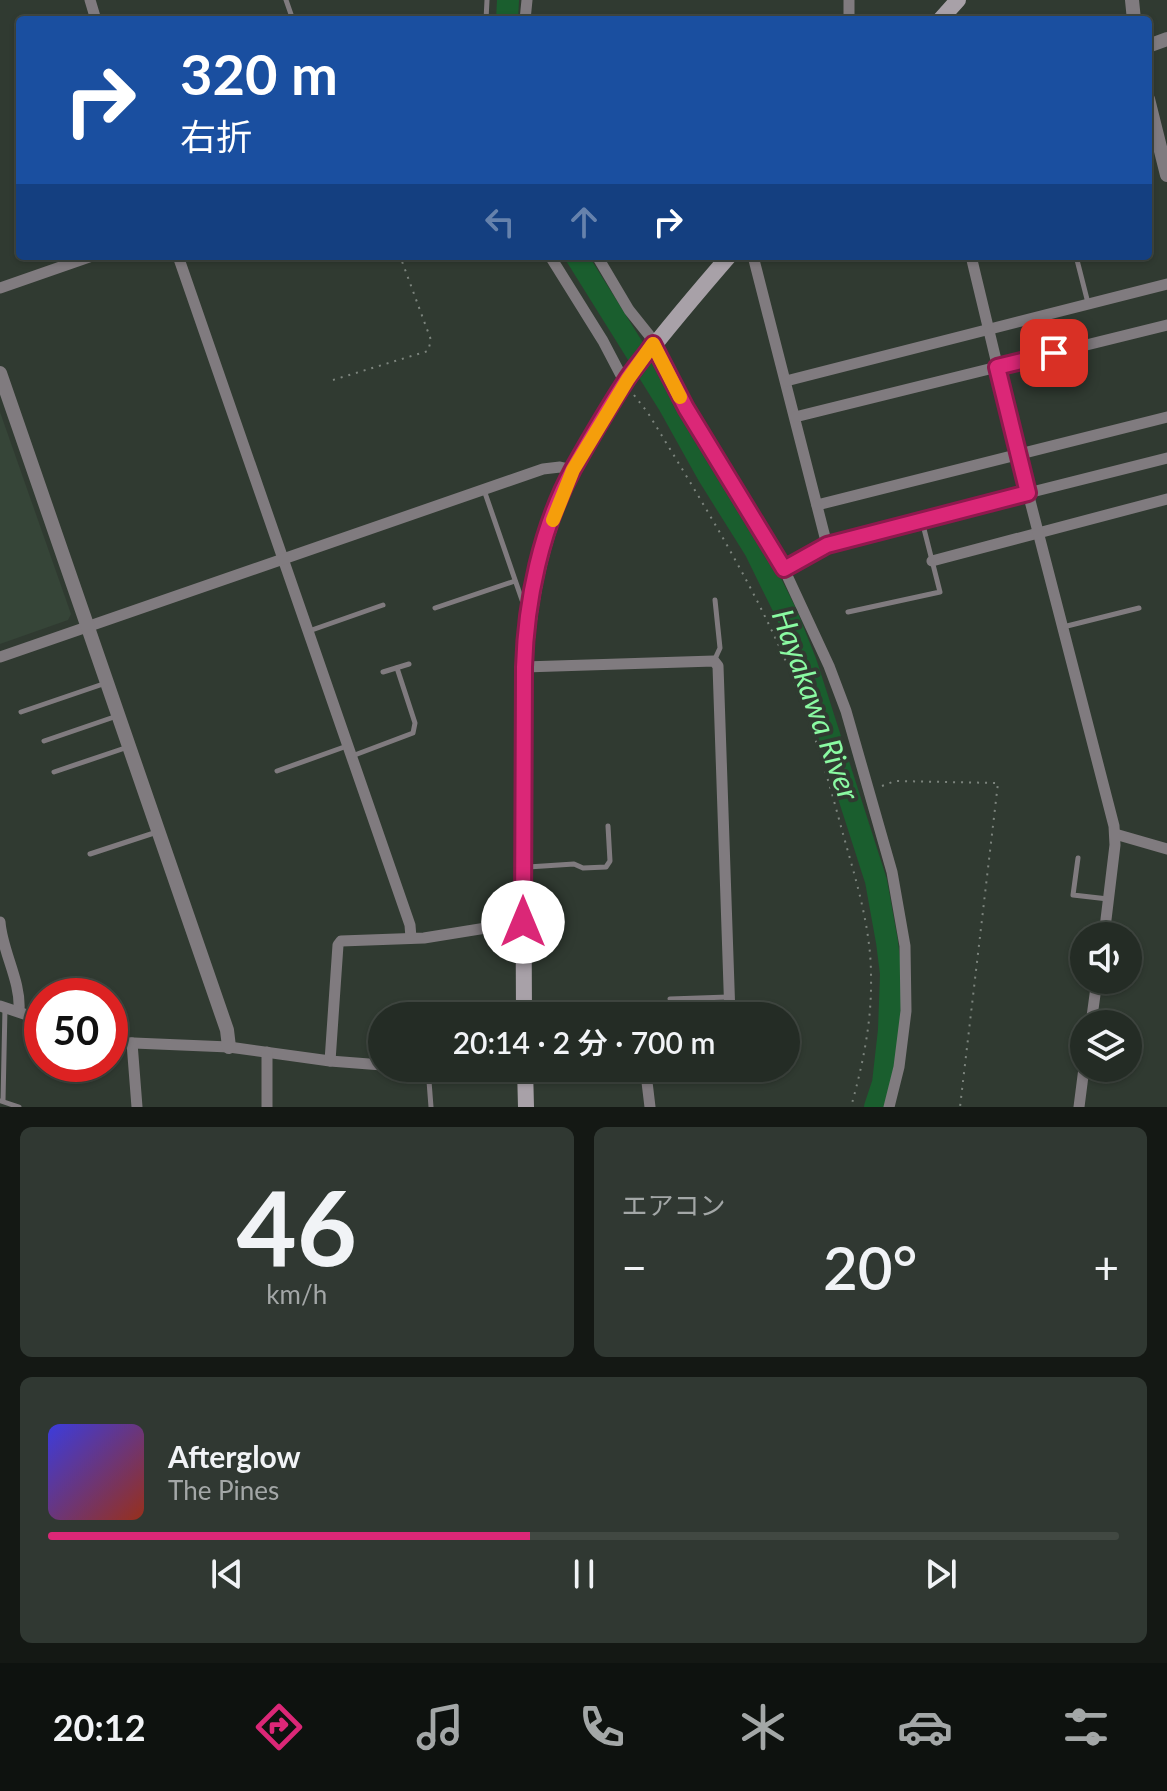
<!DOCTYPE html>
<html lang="ja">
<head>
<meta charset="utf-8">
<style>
  :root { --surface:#242c25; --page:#303832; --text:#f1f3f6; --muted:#a3a7a7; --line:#414842; --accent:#db2777 }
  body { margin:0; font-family:Lato,"Noto Sans JP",sans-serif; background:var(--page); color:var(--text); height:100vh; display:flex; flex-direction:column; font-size:30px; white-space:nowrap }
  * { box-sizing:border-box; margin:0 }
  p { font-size:26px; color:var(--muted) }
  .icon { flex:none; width:44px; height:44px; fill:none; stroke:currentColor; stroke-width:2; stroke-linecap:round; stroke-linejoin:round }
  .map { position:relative; height:1107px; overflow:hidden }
  .details { display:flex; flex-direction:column; gap:20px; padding:20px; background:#141814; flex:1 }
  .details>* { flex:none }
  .banner { position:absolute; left:16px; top:16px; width:1136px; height:244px; border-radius:8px; box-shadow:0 2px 6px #0004,0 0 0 2px var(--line); background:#1a4fa0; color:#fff; overflow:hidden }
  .tools { position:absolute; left:1070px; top:922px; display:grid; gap:16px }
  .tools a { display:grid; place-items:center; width:72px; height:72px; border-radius:50%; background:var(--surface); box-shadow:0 2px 6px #0004,0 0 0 2px var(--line); font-size:40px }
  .speed { position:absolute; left:24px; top:978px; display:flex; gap:16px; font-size:40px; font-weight:700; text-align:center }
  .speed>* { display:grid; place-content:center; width:104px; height:104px; border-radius:50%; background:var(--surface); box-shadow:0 2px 6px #0004,0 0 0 2px var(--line); line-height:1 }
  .speed .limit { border:12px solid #d22; background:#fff; color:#111 }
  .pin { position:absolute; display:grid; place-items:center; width:68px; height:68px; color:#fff; margin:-34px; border-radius:16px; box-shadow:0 4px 12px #0006 }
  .me { position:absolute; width:88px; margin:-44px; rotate:0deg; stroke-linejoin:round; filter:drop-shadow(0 0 6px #0008) }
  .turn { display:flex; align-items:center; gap:28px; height:168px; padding:0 32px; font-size:36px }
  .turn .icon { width:104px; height:104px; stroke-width:2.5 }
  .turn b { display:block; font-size:56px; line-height:68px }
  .lanes { display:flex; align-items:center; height:76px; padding:0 32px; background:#0003; justify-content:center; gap:40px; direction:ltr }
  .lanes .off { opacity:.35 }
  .big { font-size:60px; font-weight:600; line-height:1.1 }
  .details .widget { flex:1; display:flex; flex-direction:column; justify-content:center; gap:12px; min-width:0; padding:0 28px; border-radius:12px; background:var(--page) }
  .details .dial { align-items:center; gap:0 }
  .dial b { font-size:104px; line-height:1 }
  .song { display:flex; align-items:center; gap:24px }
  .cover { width:96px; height:96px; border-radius:12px; background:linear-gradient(135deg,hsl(240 70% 55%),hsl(10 70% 35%)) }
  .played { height:8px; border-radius:4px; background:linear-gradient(90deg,var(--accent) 45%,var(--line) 45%) }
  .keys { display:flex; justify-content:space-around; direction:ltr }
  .heat { display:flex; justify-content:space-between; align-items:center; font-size:44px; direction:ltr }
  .details .tiles { flex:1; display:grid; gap:20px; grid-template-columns:1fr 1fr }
  .widget:last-child { grid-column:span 2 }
  .trip { position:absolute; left:368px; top:1002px; width:432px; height:80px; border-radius:40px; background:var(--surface); box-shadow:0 2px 6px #0004,0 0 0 2px var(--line); font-weight:600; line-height:80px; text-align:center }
  .tabs { display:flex; height:128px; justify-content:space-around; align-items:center; background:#0e120f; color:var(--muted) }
  .tabs .icon { width:56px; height:56px }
  .tabs .selected { color:var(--accent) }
  .tabs b { font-size:36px; color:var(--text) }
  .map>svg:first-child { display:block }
  .built { fill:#364538 }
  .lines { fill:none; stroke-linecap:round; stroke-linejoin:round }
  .river { stroke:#1a5e2e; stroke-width:22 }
  .path { stroke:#7c847d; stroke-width:2; stroke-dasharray:2 6; stroke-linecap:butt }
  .service { stroke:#807b7f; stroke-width:5 }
  .minor { stroke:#807b7f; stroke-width:11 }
  .tertiary { stroke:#807b7f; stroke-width:14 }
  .secondary { stroke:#a8a1a8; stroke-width:16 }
  .route-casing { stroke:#8e194d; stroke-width:20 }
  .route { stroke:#db2777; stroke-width:14 }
  .slow { stroke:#f59e0b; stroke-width:14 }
  .labels { text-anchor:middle; stroke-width:8; stroke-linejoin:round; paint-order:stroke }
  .water-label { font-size:30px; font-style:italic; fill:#8afaa2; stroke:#303a31 }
</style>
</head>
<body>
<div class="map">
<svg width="1167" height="1107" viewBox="0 0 1167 1107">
  <rect width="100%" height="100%" fill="#303a31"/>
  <!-- built -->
  <path class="built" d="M0 412 71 614 68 620 0 644Z"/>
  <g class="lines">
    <!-- river -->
    <g class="river">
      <path d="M507 20 508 0"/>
      <path d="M576 256 669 405 708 475 755 550 787 615 806 663 876 881 887 942 891 974 889 1030 883 1083 875 1107"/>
    </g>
    <!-- path -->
    <g class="path">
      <path d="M333 380 428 351 431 340 400 256"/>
      <path d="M634 395 648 413C704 505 764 600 802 701 818 744 831 789 843 834 856 880 871 928 871 976 872 1021 863 1064 851 1107"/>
      <path d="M882 786 895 781 998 783 960 1107"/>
    </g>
    <!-- service -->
    <g class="service">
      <path d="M286 0 293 20"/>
      <path d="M486 20 487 0"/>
      <path d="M1076 256 1088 303"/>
      <path d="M484 490 522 600 528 607"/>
      <path d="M435 608 515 581"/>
      <path d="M848 612 940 592 922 521"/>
      <path d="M1063 627 1139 608"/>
      <path d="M309 631 383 605"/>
      <path d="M714 661 720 648 715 600"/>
      <path d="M383 672 409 664"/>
      <path d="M21 712 106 683"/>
      <path d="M44 741 117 716"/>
      <path d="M352 756 413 733 415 723 397 668"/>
      <path d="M277 771 347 746"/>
      <path d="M54 772 128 747"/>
      <path d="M90 854 157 832"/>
      <path d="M1078 858 1073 895 1108 899"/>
      <path d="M528 867 574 864 583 868 606 867 610 861 608 826"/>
      <path d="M670 999 728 997"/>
      <path d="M428 1068 431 1107"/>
      <path d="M641 1068 646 1082"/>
      <path d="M1 1101 19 1107"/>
      <path d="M3 1101 5 1008"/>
    </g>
    <!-- minor -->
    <g class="minor">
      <path d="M90 0 96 20"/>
      <path d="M525 20 527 0"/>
      <path d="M849 20V0"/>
      <path d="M178 256 410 925 411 938"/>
      <path d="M550 256 603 341 625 383"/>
      <path d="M597 256 629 310 649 335 686 408 784 569 829 666 846 711 892 872 905 946 906 1011 899 1067 889 1107"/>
      <path d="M753 256 827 545 784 569"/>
      <path d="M0 288 92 256"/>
      <path d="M786 381 1167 284"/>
      <path d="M795 417 1167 325"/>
      <path d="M817 505 1167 417"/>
      <path d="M827 545 1028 493 971 256"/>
      <path d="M932 561 1167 499"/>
      <path d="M0 657 543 469 560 467 573 470"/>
      <path d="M524 667 714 661 718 666 730 1016"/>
      <path d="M1115 834 1167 849"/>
      <path d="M0 922C2 951 21 981 19 1010"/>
      <path d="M1104 936 1115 845 1114 826 1028 493 1167 458"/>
      <path d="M0 1006 42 1020"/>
      <path d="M1091 1024 1097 980"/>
      <path d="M110 1042 229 1047 330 1061 382 1065"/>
      <path d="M132 1043 137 1107"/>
      <path d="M267 1052V1107"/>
      <path d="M330 1061 338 945 341 941 424 938 523 922"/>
      <path d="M650 1107 647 1082 651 1078 725 1068"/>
      <path d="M1079 1107 1084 1068"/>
    </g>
    <!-- tertiary -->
    <g class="tertiary">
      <path d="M1132 0 1134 20"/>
      <path d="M1148 46 1167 39"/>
      <path d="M1148 99 1167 175"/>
      <path d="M0 373 227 1030 229 1047"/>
    </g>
    <!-- secondary -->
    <g class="secondary">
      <path d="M940 20 958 0"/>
      <path d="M524 1016C523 941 523 866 523 791 523 681 520 586 567 482 606 397 669 326 729 256"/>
      <path d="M525 1068 526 1107"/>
    </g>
  </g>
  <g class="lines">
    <!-- route casing -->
    <g class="route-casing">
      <path id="route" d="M523 922 524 667C526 601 541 528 573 469 590 439 608 408 627 379 635 367 645 356 653 344L686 408 784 569 827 545 1028 493 997 367 1054 353"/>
    </g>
    <!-- route -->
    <use href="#route" class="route"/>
    <!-- slow -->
    <path class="slow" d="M553 520 573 470 628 379 653 344 680 397"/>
  </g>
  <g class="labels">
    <!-- water labels -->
    <g class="water-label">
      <text transform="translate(815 705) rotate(70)" y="10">Hayakawa River</text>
    </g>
  </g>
</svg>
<div class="tools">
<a><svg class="icon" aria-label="sound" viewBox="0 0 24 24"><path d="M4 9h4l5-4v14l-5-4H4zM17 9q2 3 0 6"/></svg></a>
<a><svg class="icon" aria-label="layers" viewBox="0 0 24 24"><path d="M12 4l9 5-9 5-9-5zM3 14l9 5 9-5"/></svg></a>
</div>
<div class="speed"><div class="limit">50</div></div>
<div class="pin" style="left:1054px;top:353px;background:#d93025"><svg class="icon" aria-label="arrive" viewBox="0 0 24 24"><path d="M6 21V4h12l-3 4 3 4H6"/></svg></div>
<svg class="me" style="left:523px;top:922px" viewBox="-20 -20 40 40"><circle r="19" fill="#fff"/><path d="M0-13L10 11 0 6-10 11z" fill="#db2777"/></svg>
<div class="trip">20:14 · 2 分 · 700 m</div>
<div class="banner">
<div class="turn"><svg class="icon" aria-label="right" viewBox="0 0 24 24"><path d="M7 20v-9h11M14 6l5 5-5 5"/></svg><div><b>320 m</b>右折</div></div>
<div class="lanes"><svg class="icon off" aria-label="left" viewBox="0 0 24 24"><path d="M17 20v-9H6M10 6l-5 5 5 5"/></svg><svg class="icon off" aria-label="ahead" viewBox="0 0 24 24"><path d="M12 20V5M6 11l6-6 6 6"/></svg><svg class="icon" aria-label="right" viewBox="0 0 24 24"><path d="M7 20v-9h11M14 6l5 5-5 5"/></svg></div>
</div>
</div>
<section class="details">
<div class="tiles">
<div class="widget dial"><b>46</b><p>km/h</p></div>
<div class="widget"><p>エアコン</p>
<div class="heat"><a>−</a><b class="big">20°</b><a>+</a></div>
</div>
<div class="widget">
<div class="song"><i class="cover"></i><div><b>Afterglow</b><p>The Pines</p></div></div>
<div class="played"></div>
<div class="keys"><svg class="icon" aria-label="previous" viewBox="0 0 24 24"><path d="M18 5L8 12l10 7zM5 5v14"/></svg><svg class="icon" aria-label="pause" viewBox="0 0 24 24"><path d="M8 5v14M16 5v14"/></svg><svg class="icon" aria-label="next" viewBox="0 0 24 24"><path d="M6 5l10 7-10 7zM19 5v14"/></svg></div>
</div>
</div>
</section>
<nav class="tabs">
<b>20:12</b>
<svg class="icon selected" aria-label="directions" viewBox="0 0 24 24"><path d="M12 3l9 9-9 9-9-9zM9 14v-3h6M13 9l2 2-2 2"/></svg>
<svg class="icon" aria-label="music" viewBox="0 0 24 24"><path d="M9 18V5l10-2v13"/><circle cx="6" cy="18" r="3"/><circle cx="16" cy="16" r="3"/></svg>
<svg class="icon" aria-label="phone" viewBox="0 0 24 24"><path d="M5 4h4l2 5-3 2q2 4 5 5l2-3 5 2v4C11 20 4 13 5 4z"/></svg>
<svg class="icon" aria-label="climate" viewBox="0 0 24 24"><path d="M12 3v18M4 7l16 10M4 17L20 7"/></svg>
<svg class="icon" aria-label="car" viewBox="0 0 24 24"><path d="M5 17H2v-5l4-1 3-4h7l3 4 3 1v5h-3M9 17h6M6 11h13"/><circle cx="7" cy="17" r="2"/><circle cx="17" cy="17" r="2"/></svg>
<svg class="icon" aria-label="filters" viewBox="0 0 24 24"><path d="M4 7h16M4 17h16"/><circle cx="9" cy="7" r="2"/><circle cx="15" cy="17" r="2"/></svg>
</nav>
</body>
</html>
